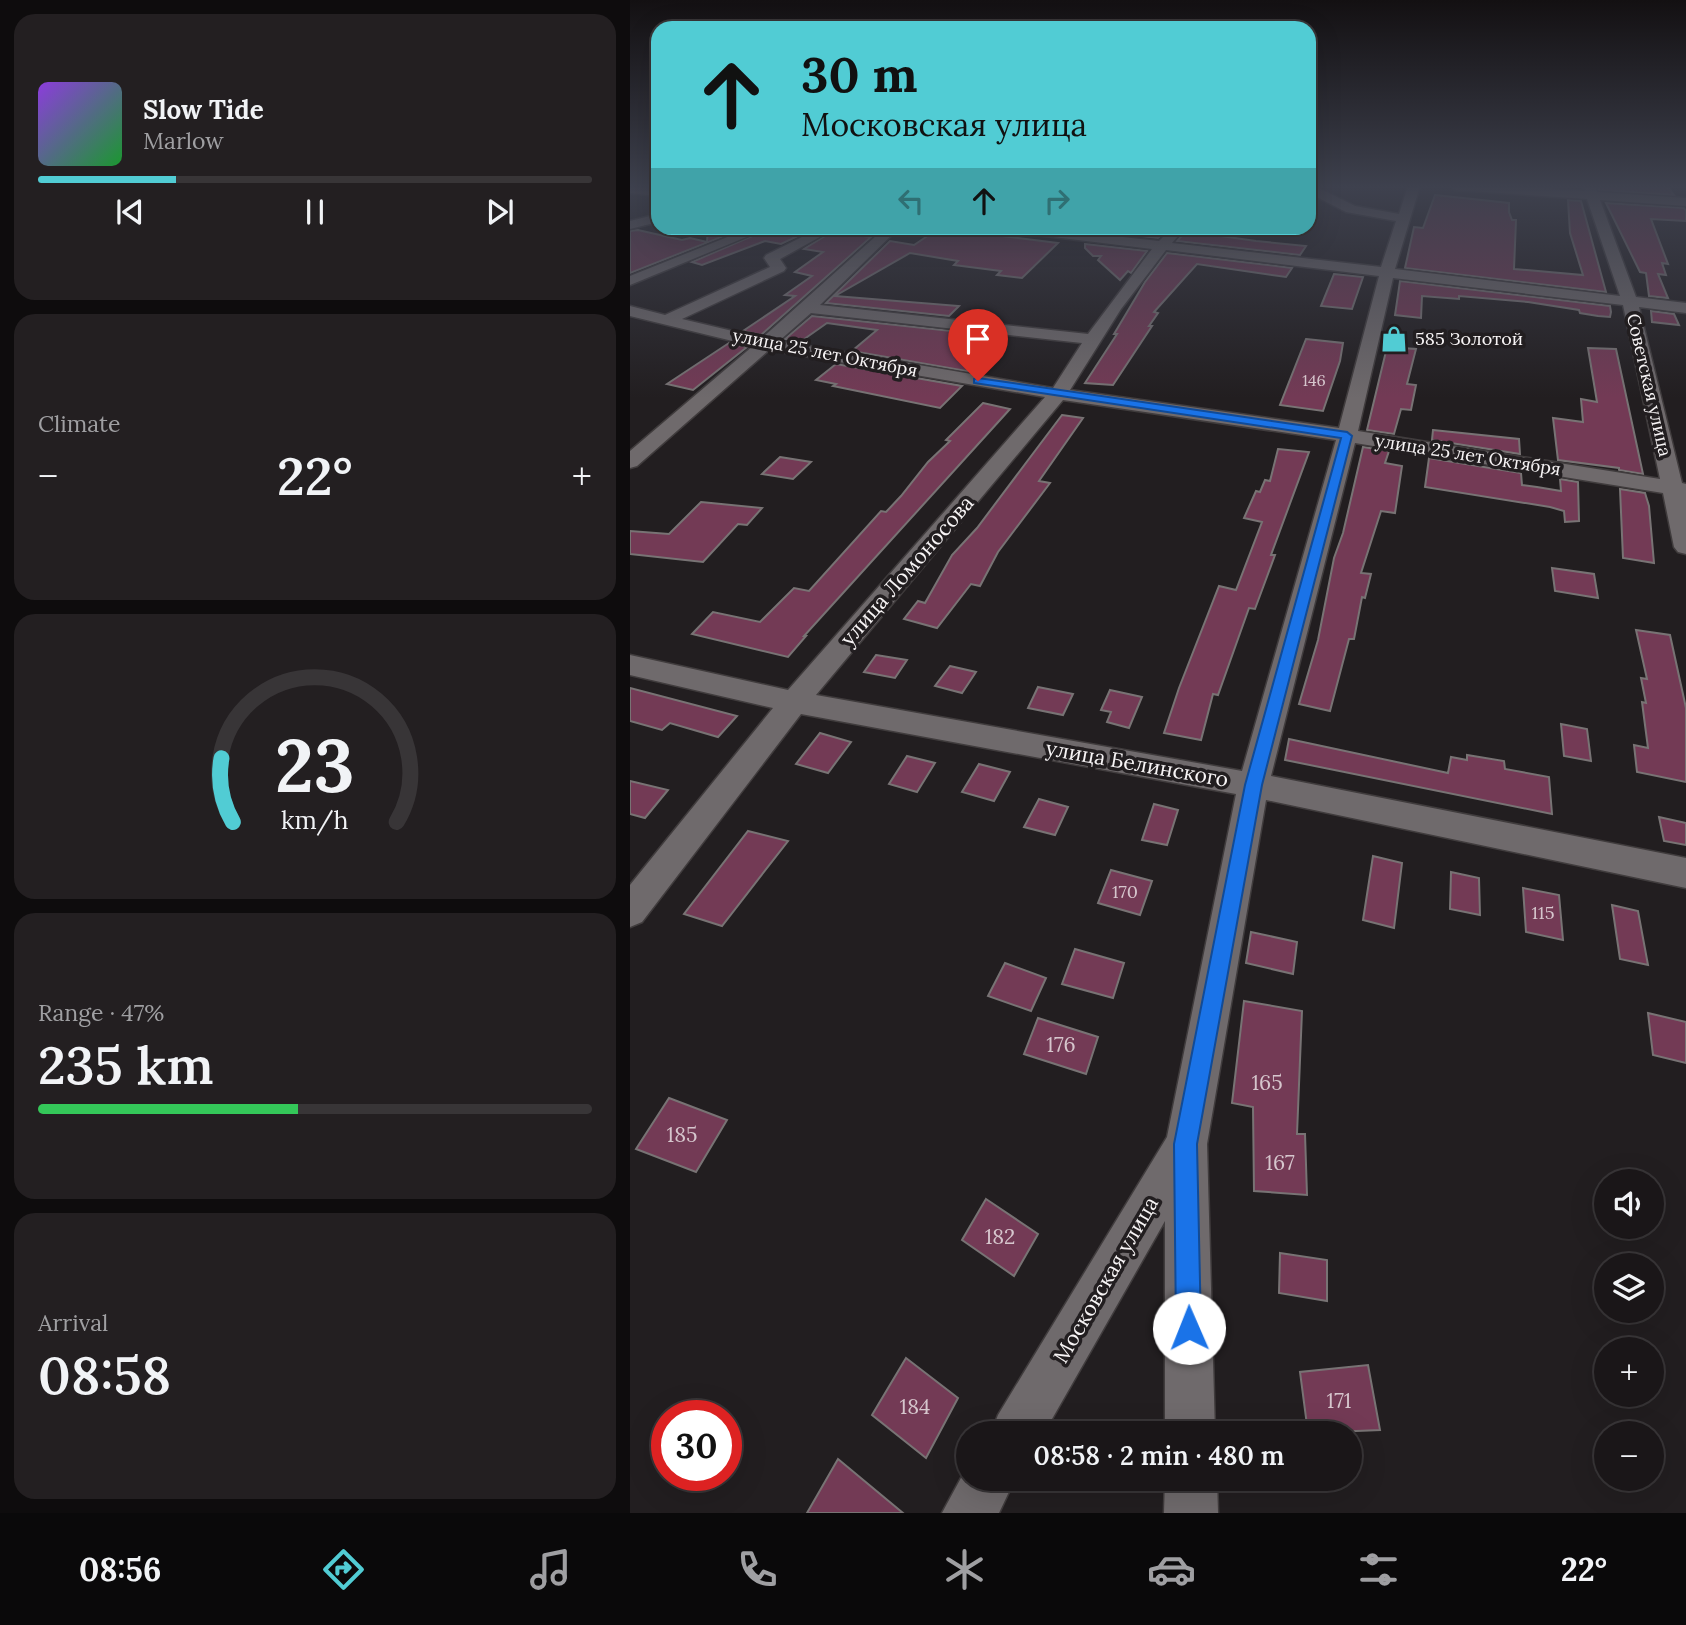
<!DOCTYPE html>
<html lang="en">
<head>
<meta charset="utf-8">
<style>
  :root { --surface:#1a1618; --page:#231f21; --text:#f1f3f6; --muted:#9f9fa2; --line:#383537; --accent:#51ccd4 }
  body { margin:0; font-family:Lora,serif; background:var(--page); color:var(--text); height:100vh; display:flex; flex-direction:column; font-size:26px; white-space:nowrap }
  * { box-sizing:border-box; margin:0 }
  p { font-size:23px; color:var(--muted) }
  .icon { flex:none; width:38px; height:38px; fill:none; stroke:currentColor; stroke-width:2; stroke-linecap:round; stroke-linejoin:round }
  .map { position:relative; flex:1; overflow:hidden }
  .drawer { display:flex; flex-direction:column; gap:14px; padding:14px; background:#0e0c0d; width:630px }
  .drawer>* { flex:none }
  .hud { position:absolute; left:21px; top:21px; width:665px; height:214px; border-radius:21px; box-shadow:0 7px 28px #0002,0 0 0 2px var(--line); background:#51ccd4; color:#111; overflow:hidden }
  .tools { position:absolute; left:964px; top:1169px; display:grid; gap:14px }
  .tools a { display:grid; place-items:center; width:70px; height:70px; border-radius:50%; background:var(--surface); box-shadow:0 7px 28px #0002,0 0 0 2px var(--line); font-size:35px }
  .speed { position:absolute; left:21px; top:1400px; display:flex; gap:14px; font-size:35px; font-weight:700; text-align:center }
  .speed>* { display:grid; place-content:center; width:91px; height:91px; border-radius:50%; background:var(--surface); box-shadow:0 7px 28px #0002,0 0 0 2px var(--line); line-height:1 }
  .speed .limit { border:10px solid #d22; background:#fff; color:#111 }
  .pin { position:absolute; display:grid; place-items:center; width:60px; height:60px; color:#fff; margin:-72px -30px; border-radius:50% 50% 50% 0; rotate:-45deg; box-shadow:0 0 7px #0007 }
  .pin .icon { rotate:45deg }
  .me { position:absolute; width:77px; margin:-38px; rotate:359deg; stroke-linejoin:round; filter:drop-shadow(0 0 5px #0008) }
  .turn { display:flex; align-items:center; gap:24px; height:147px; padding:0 35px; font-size:32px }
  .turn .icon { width:91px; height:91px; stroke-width:2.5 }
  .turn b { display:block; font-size:49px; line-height:60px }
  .lanes { display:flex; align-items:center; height:66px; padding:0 35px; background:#0003; justify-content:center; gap:35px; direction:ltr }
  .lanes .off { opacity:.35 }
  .big { font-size:52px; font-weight:600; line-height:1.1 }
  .drawer .card { flex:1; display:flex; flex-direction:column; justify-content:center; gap:10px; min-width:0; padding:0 24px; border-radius:21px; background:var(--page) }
  .drawer .dial { align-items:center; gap:0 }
  .dial svg { height:182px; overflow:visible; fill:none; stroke:var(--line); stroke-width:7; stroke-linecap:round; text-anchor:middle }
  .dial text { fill:var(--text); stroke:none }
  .song { display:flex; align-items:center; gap:21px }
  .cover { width:84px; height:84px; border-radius:10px; background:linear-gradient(135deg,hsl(270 70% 55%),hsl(130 70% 35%)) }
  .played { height:7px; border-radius:4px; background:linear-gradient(90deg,var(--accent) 25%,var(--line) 25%) }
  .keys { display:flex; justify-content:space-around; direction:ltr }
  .heat { display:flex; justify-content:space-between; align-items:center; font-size:38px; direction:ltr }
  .charge { height:10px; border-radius:5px; background:linear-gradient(90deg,#34c759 47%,var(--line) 0) }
  .trip { position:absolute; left:326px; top:1421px; width:406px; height:70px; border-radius:35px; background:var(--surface); box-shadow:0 7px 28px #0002,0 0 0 2px var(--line); font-weight:600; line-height:70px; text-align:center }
  .tab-bar { display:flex; height:112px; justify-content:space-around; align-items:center; background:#0a090a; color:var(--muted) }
  .tab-bar .icon { width:49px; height:49px }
  .tab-bar .selected { color:var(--accent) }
  .tab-bar b { font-size:32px; color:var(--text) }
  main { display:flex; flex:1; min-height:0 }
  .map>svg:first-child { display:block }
  .building { fill:#733a55; stroke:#787374; stroke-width:2 }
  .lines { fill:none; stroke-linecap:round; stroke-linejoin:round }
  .minor-casing { stroke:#403c3d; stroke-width:3 }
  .minor { fill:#6f6a6c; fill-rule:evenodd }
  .route { fill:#1a73e8; stroke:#114b97; stroke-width:2 }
  .labels { text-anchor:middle; stroke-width:7; stroke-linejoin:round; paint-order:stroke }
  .far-number-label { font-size:16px; fill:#d6c6cd }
  .far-poi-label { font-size:18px; fill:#f7f4f5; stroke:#221e20; text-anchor:start }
  .far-street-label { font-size:18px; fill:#f7f4f5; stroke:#221e20 }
  .number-label { font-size:18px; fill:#d6c6cd }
  .street-label { font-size:21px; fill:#f7f4f5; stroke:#221e20 }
  .near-number-label { font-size:21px; fill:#d6c6cd }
</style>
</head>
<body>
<main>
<section class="drawer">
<div class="card">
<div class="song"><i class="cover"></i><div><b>Slow Tide</b><p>Marlow</p></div></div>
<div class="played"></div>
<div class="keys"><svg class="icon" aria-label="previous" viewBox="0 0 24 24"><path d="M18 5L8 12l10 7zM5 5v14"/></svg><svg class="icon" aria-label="pause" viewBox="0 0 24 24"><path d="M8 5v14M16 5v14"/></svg><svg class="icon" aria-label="next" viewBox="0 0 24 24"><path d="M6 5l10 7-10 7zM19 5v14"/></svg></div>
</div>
<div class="card"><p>Climate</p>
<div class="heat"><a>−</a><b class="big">22°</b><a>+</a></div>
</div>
<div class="card dial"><svg viewBox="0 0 100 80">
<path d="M14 69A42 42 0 1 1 86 69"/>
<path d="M14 69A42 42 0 0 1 9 41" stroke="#51ccd4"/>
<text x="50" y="56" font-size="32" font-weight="700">23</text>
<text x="50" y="72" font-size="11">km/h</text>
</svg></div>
<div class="card"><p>Range · 47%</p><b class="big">235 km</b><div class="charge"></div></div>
<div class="card"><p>Arrival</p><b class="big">08:58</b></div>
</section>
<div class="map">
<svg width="1056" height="1513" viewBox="0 0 1056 1513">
  <rect width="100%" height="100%" fill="#221e20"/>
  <!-- building -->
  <g class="building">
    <path d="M968 186H1037L1044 195 969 190Z"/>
    <path d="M805 195 879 203V212L882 220H886L884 269 953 275 940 233 938 200 951 201 976 292 775 268 784 227 793 228Z"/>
    <path d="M976 203 1054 208 1056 211V221L1021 219 1038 264 1032 263 1036 275 1028 274 1038 298 1019 296 1016 273 1010 272Z"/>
    <path d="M78 228H114L0 273V231L8 230 52 240 60 238 77 242Z"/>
    <path d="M141 228H185L151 244 135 241 72 265 62 262Z"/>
    <path d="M208 228H238L226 235 241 237 131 335 113 331 165 296 155 295 182 276 165 272 193 252 174 249Z"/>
    <path d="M456 228H529L538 229 528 238 456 230Z"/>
    <path d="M315 229 428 243 392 278 367 275 371 271 324 265 328 261 280 253 205 296 329 306 319 316 196 303 260 241 284 245 305 231Z"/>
    <path d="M556 231 626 241 676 246 670 255 547 241Z"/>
    <path d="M455 244 517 251 501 273 498 271 490 280 468 260 471 256H463L455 248Z"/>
    <path d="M537 253 662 268 656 277 567 264 524 312 528 313 519 326H522L483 385 455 383 487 334H484L515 282Z"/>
    <path d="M704 274 733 277 722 309 691 306Z"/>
    <path d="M770 281 980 306 981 312 980 317 968 316 950 313 949 310 898 302 829 296V299L792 296 791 318 765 315Z"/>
    <path d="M1021 311 1044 314 1049 325 1022 322Z"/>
    <path d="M182 316 368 336 343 364 342 372 222 351 247 330 197 323 170 342 155 339Z"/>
    <path d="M676 339 713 343 710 361 693 411 650 405Z"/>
    <path d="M99 343 117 347 63 390 37 384Z"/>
    <path d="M757 347 786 349 777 384 786 385 781 410 771 409 764 434 737 430Z"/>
    <path d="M958 348 986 349 1013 474 989 470V468L928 460 923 418 953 422 951 399 967 402Z"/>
    <path d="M206 364 332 386 310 408 203 386 206 384 186 380Z"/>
    <path d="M353 403 380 409 174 636H176L158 657 62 634 83 612 130 622 164 588 179 591 251 511 256 512 271 496 298 462 320 441 316 440Z"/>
    <path d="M432 415 453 418 409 481 420 483 368 552 350 586 341 584 307 628 274 619 288 601 295 603 322 555 347 528Z"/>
    <path d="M803 430 889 439 890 454 802 440Z"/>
    <path d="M733 447 759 451 755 463 772 466 765 513 751 511 731 573 741 574 735 598 732 597 724 639H719L700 711 669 704 688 640 704 558 713 533Z"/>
    <path d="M648 449 679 452 641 555H645L625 609 619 608 588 695 583 694 571 740 534 733 549 688 589 586 606 590 632 522 614 518 626 491 630 492 635 480 640 481Z"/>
    <path d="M150 457 181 462 163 479 132 474Z"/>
    <path d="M799 458 891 473 892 485 907 487 931 491 930 479 948 482 949 521 935 522 934 511 920 507 795 487Z"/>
    <path d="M990 489 1015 493 1019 506 1024 563 993 558Z"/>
    <path d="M71 502 132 508 117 525 108 524 73 562 0 554V531L39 534Z"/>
    <path d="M922 568 964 574 968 598 925 591Z"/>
    <path d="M1006 630 1040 635 1056 708V782L1007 772 1004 745 1018 748 1012 702 1016 703 1011 678 1017 679Z"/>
    <path d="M246 655 277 660 265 678 234 672Z"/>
    <path d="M320 666 346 672 332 693 305 686Z"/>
    <path d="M408 687 443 694 433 715 398 708Z"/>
    <path d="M0 688 107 716 88 737 40 723 32 730 0 721Z"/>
    <path d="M480 690 512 697 499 728 477 722 481 712 471 710Z"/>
    <path d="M931 724 957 729 961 761 934 756Z"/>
    <path d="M190 733 221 742 198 773 166 764Z"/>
    <path d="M659 739 818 773 821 757 837 760V755L874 761 875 769 919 777 922 814 655 760Z"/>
    <path d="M277 756 305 763 287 792 259 784Z"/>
    <path d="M349 764 380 772 364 801 332 792Z"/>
    <path d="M0 781 38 790 15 818 0 814Z"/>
    <path d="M409 799 438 807 425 835 394 827Z"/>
    <path d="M524 804 548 810 537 845 512 840Z"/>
    <path d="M1029 817 1056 823V845L1034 841Z"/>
    <path d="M118 831 158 841 92 926 54 914Z"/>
    <path d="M743 856 772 863 764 928 733 920Z"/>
    <path d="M481 870 522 881 510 915 468 903Z"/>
    <path d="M821 872 849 878 850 915 820 909Z"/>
    <path d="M893 888 929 895 933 940 896 932Z"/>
    <path d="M982 905 1008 911 1018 965 990 959Z"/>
    <path d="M621 932 667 942 663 974 616 963Z"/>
    <path d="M445 949 494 963 483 998 432 984Z"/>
    <path d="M375 963 416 978 401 1011 358 996Z"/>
    <path d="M614 1001 672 1011 667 1134H675L677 1195 624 1191 623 1107 602 1103Z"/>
    <path d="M1018 1013 1056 1022V1063L1023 1055Z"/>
    <path d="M408 1018 468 1037 456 1074 394 1054Z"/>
    <path d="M39 1098 97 1120 66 1172 6 1149Z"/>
    <path d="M356 1199 408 1234 384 1276 332 1240Z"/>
    <path d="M650 1253 697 1260V1301L649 1293Z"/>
    <path d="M276 1358 328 1398 296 1458 242 1415Z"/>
    <path d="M738 1365 750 1430 678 1433 670 1372Z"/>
    <path d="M208 1459 273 1513H177Z"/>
  </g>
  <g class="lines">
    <!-- minor casing -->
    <g class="minor-casing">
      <g id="minor">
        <path d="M0 186 28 188V196L0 193Z"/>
        <path d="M679 186H685L725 206 769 214 778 186H790L765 269 990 296 957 199 825 190 819 186H879L955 191 953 186H965L967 192 1056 198V206L970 200 1006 297 1056 303V313L1009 307 1052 483 1056 484V554L1048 552 1044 547 1033 493 725 443 641 776 1056 858V888L636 800 577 1144 585 1433H535V1221L414 1433H361L368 1415 537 1137 606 794 171 714 12 922 0 927V885L143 708 0 675V655L158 690 415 397 139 350 7 466 0 468V451L123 346 0 316V306L35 315 140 267 134 258 136 255 190 228H206L150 259 156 268 154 271 52 319 132 338 255 228H269L190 305 458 334 522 249 381 232 375 228H411L529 241 542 228H555L542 243 751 267 766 221 716 212 679 193ZM536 250 749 276 709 428 440 390 491 309ZM763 278 993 305 1030 479 728 431ZM181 313 452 343 423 388 149 341ZM433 400 706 440 612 771 186 695Z"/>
        <path d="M28 214V222L0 229V221Z"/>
        <path d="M120 228H138L0 285V276Z"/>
        <path d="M338 1465V1479H385L369 1513H312Z"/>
        <path d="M535 1479H587L588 1513H534Z"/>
      </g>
    </g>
    <!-- minor -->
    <use href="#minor" class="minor"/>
  </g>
  <!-- sky -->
  <linearGradient id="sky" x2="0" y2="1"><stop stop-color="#131012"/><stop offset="0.47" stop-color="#3e414e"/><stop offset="1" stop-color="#3e414e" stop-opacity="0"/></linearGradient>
  <rect width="1056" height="398" fill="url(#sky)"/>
  <!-- route -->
  <path class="route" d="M348 378 717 432 722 436 632 785 567 1144 571 1328 568 1337 559 1341 550 1337 546 1328 544 1144 615 785 711 438 344 383V379Z"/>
  <!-- icons -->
  <defs>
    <g id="shop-bare" transform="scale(2.1)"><path d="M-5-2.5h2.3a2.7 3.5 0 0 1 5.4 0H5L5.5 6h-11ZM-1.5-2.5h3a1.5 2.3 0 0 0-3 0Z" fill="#51ccd4" stroke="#221e20" stroke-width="2.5" paint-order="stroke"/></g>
  </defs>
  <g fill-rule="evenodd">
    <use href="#shop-bare" x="764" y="339"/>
  </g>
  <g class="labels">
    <!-- far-number labels -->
    <g class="far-number-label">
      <text x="684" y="386">146</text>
    </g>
    <!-- far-poi labels -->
    <g class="far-poi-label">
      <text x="785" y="345">585 Золотой</text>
    </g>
    <!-- far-street labels -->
    <g class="far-street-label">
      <text transform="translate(195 353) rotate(11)" y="6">улица 25 лет Октября</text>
      <text transform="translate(1019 385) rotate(77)" y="6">Советская улица</text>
      <text transform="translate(838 455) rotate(9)" y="6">улица 25 лет Октября</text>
    </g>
    <!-- number labels -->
    <g class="number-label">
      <text x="495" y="898">170</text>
      <text x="913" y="919">115</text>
    </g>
    <!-- street labels -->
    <g class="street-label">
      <text transform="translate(277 571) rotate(-49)" y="7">улица Ломоносова</text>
      <text transform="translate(507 764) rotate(10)" y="7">улица Белинского</text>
      <text transform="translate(476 1280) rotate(-60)" y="7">Московская улица</text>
    </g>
    <!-- near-number labels -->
    <g class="near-number-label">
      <text x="431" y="1052">176</text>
      <text x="637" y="1090">165</text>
      <text x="52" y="1142">185</text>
      <text x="650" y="1170">167</text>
      <text x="370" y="1244">182</text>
      <text x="709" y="1408">171</text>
      <text x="285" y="1414">184</text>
    </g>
  </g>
</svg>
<div class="tools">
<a><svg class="icon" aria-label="sound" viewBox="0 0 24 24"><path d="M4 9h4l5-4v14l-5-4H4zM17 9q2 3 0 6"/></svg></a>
<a><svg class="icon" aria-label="layers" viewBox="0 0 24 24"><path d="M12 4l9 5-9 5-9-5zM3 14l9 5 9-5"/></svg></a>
<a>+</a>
<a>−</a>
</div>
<div class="speed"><div class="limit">30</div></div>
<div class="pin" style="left:348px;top:381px;background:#d93025"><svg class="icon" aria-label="arrive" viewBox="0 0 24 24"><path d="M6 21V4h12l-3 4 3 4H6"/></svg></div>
<svg class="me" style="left:559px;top:1328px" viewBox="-20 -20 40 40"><circle r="19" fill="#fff"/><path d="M0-13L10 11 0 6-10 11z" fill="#1a73e8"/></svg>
<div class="trip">08:58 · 2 min · 480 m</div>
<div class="hud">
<div class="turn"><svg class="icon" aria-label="ahead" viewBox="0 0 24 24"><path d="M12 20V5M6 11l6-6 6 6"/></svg><div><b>30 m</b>Московская улица</div></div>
<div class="lanes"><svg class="icon off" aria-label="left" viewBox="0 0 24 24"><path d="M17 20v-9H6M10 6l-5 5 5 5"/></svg><svg class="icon" aria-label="ahead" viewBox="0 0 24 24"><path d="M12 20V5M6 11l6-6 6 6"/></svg><svg class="icon off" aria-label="right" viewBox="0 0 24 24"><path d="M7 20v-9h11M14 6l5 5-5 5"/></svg></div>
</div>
</div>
</main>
<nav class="tab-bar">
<b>08:56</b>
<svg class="icon selected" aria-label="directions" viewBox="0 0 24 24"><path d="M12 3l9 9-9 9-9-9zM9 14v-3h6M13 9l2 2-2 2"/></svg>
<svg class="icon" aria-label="music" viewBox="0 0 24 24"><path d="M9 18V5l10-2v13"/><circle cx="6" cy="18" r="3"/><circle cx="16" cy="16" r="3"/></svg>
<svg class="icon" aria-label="phone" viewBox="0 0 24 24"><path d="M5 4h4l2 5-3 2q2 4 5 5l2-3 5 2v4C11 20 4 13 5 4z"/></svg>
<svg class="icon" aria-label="climate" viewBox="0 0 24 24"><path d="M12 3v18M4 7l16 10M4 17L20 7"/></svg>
<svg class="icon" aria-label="car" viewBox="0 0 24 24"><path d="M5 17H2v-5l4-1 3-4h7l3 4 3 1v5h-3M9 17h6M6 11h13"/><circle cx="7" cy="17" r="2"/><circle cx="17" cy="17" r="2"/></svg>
<svg class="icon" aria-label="filters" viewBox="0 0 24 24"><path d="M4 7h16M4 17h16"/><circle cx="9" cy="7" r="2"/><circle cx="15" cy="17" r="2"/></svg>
<b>22°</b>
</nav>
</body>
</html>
